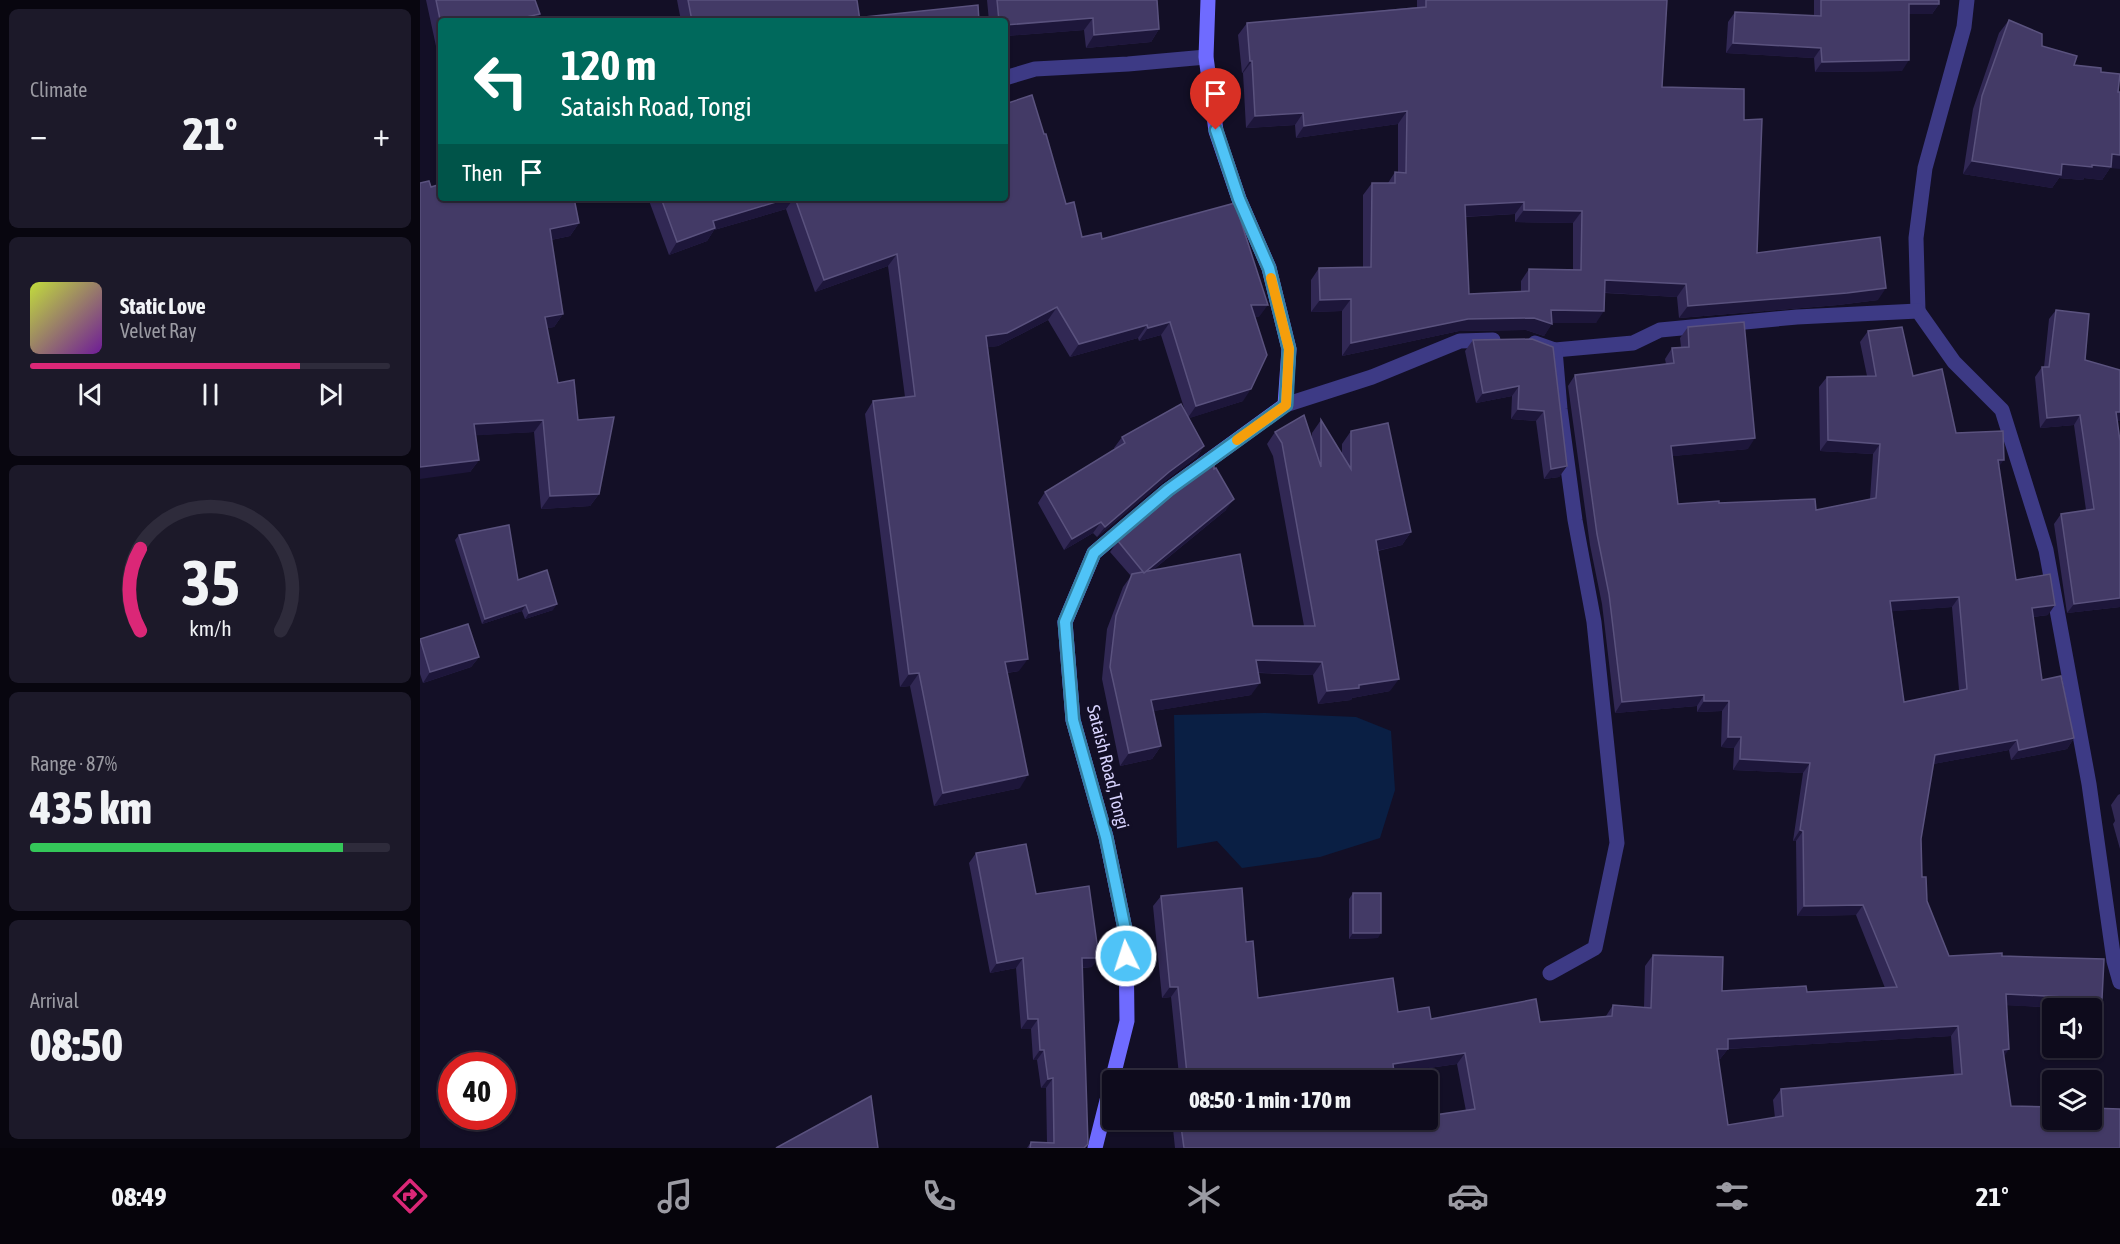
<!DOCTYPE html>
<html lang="en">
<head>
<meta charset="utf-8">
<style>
  :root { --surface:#0e0b1c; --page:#1c1929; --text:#f1f3f6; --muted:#9b9ba3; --line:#2e2b3b; --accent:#db2777 }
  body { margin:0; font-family:"Asap Condensed",sans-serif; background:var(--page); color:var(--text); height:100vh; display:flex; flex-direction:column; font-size:22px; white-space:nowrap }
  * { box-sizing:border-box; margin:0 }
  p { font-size:20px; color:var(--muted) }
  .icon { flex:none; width:33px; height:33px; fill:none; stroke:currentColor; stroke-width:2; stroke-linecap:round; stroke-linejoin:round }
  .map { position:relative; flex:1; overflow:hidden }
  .panel { display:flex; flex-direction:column; gap:9px; padding:9px; background:#08060f; width:420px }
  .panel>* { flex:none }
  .banner { position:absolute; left:18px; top:18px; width:570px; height:183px; border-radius:6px; box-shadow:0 2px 4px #0004,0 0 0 2px var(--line); background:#00695c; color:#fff; overflow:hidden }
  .buttons { position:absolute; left:1622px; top:998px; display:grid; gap:12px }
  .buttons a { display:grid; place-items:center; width:60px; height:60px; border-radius:6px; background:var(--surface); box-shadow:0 2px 4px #0004,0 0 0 2px var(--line); font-size:30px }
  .speed { position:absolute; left:18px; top:1052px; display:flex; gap:12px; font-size:30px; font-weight:700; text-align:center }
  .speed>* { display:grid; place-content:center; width:78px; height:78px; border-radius:50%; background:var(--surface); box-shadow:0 2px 4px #0004,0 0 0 2px var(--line); line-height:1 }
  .speed .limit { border:9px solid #d22; background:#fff; color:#111 }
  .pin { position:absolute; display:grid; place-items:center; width:51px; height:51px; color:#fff; margin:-62px -26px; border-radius:50% 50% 50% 0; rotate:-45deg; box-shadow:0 0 6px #0007 }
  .pin .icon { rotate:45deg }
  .me { position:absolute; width:66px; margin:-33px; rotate:356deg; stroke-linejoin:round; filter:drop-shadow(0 0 4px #0008) }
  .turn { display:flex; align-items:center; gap:21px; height:126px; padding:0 24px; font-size:27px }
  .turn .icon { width:78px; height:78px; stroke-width:2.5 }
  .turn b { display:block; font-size:42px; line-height:51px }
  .then { display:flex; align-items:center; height:57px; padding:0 24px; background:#0003; gap:12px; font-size:22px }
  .big { font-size:45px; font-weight:800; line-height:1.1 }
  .panel .widget { flex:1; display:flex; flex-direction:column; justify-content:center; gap:9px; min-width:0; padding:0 21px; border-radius:9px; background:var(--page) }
  .panel .dial { align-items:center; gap:0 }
  .dial svg { height:156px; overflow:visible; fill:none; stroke:var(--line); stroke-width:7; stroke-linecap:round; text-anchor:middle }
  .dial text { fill:var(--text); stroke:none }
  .song { display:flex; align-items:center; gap:18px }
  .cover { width:72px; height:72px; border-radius:9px; background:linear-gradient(135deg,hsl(70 70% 55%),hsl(280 70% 35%)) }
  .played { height:6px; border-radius:3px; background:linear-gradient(90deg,var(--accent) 75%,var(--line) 75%) }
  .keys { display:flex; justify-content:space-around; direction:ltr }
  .heat { display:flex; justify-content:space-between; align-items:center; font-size:33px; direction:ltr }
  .charge { height:9px; border-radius:4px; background:linear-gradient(90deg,#34c759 87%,var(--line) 0) }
  .trip { position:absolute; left:682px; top:1070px; width:336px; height:60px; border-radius:6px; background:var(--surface); box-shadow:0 2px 4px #0004,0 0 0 2px var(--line); font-weight:800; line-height:60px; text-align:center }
  .tabs { display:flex; height:96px; justify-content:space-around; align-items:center; background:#06040b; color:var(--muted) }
  .tabs .icon { width:42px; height:42px }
  .tabs .active { color:var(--accent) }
  .tabs b { font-size:27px; color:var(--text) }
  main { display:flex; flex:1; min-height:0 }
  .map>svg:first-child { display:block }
  .water { fill:#0a1f44 }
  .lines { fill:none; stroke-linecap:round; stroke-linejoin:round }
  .street { stroke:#3d3a85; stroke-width:15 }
  .secondary { stroke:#6f6bff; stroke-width:15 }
  .wall { fill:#312854; fill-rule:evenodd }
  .shaded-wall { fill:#1d163a }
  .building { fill:#433a66; stroke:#5a527e; stroke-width:1.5; fill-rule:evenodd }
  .route-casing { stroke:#337fa1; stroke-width:15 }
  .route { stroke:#4fc3f7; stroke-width:10 }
  .slow { stroke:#f59e0b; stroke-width:10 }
  .labels { text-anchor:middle; stroke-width:6; stroke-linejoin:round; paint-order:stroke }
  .street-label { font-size:18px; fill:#d9d4ff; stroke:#130f26 }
</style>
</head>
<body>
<main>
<section class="panel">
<div class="widget"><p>Climate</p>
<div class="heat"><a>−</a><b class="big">21°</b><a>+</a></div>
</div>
<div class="widget">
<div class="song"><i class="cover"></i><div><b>Static Love</b><p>Velvet Ray</p></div></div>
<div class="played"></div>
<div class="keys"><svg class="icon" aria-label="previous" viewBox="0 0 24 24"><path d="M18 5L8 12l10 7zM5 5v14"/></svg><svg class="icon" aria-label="pause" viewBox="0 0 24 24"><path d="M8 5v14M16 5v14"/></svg><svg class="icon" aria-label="next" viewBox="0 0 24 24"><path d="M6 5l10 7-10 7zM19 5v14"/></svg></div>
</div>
<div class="widget dial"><svg viewBox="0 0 100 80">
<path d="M14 69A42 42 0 1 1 86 69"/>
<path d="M14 69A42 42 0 0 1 14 27" stroke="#db2777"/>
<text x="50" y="56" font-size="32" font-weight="700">35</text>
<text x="50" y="72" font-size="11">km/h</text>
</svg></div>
<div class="widget"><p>Range · 87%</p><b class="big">435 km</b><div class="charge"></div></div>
<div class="widget"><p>Arrival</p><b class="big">08:50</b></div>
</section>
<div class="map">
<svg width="1700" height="1148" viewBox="0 0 1700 1148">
  <rect width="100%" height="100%" fill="#130f26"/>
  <!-- water -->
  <path class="water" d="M845 713 936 717 971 731 975 790 960 838 900 857 822 868 797 841 757 848 754 715Z"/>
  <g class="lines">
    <!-- street -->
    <g class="street">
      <path d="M585 78 615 69 708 64 786 57"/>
      <path d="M1498 311 1496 238 1505 168 1544 27 1547 0"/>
      <path d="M1115 343 1135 350 1213 343 1240 330 1377 317 1498 311 1534 362 1582 410 1626 550 1669 784 1694 961 1700 982"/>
      <path d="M865 405 952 377 1040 341 1073 340"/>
      <path d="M1130 973 1175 948 1197 843 1174 622 1155 520 1140 409 1135 350"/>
    </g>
    <!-- secondary -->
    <path class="secondary" d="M675 1148 707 1021 706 934 686 837 653 720 645 622 674 553 748 490 865 405 869 349 849 268 819 199 796 131 786 57 788 0"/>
  </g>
  <!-- wall -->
  <g class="wall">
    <path d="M6 0H115L120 14 115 21H21V45L16 46Z"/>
    <path d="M257 0H437L440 21H261Z"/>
    <path d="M567 0H737L739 29 731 42 666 48 664 30 585 36V21H569Z"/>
    <path d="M997 0H1247L1242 87 1324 120 1337 253 1458 300 1418 305 1259 318 1257 297 1185 293 1176 323H1132L1124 336 1106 330 1039 331 922 356V311L891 312V280L899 268H943V195L952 183H968L975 172H978V124L876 138 875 125 826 128 823 73H822L818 35 827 23 997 7ZM1095 214V222L1153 223V270L1109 269 1101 281V292L1049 294 1045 217Z"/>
    <path d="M1394 0H1519V4L1512 14H1489L1482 71 1395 72 1394 58 1306 53 1308 22 1315 12 1394 16Z"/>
    <path d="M1589 20 1622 46 1654 65 1681 72 1690 168 1682 180 1664 178 1663 180 1639 178 1632 188 1543 174 1553 109 1579 33Z"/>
    <path d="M11 187 155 201 159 223 150 236 131 240 143 314 134 327 127 328 138 383 158 420 179 494 170 506 121 509 114 432 56 435 59 460 50 472Z"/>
    <path d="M228 198H585L646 204 662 237 682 239 839 317H835L823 401 769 418 784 446 777 457 742 483 677 537 673 533 644 550 618 503 625 492 695 449 694 448 702 437 765 411 741 335 719 341 718 338 650 357 628 320 578 346 568 347 599 671 587 673 600 788 514 806 490 686 480 687 445 414 453 401 485 397 468 266 395 292 366 209 294 230 287 241 249 255Z"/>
    <path d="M1636 310 1700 421H1697L1700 441V607L1647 613 1634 524 1641 514 1666 510 1654 425 1620 428 1615 377 1622 367H1624L1629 319Z"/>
    <path d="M1268 327 1328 449 1252 456 1258 504 1299 503 1396 510 1450 499 1453 454 1400 451 1399 387 1407 377 1447 376 1440 342 1448 331 1493 376 1536 433 1579 467 1596 580 1628 615 1613 617 1622 680 1654 738 1647 749 1591 760 1589 750 1513 764 1501 839 1502 877 1507 901 1529 956H1582L1682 999 1675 1010 1587 1005 1584 1056 1591 1106 1700 1148H755L752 1119 979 1120 1046 1111 1037 1064 974 1073 975 1080H752L755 1076 759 1075 751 997 742 998 733 906 741 896 826 942 838 998 978 1012 1011 1019 1120 1022 1186 1016 1193 1005 1224 1007 1225 966 1233 955 1302 991 1387 992 1465 988 1436 915 1377 916 1376 841H1373L1383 773 1313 770 1314 748 1301 747 1302 711 1277 712V706L1195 713 1182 604 1170 545 1148 386 1155 375 1246 364 1245 359 1252 348 1261 347 1260 338ZM1532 607 1539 690 1484 702 1472 611ZM1531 1036 1534 1075 1361 1089 1353 1100 1355 1118 1308 1125 1298 1059H1300L1308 1049Z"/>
    <path d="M1112 339 1147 466 1139 477 1124 479 1116 421 1091 419 1092 396 1056 403 1045 351 1053 340Z"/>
    <path d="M901 420 922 455V444L931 431 991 532 982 545 958 551 970 691 932 698 931 700 898 704 893 675 839 673 831 695 733 711 741 746 732 759 700 766 682 679 687 629 703 587 711 576 690 552 698 541 794 469 806 510 733 570 833 626H884L853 456 847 444 855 432 892 439V433Z"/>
    <path d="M39 535 98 580 133 610 105 619 102 611 62 624 35 540Z"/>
    <path d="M0 639 59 657 51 667 3 683 0 674Z"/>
    <path d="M1700 794V849L1693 824 1695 821 1691 805 1698 795Z"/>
    <path d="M556 853 616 894 672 967 662 968 668 1144 665 1148H607L611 1142 627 1143 626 1088H621L617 1060H613L611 1029H601L596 968 570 973 549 863Z"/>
    <path d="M933 893 958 938 929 939V899Z"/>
  </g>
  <!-- shaded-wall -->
  <g class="shaded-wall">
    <path d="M1489 4H1519L1512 14H1482Z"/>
    <path d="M120 14 115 21H88Z"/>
    <path d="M673 18 664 30 585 36V25Z"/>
    <path d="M739 29 731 42 666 48 674 35Z"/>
    <path d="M21 38V45L16 46Z"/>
    <path d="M1313 43 1401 48 1394 58 1306 53Z"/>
    <path d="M1489 60 1482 71 1395 72 1402 62Z"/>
    <path d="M830 61H832L823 73H822Z"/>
    <path d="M987 111 978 124 876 138 884 126Z"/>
    <path d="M883 113 875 125 826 128 835 116Z"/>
    <path d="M1692 154 1700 155V169L1690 168 1682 180 1664 178 1663 180 1639 178 1632 188 1543 174 1552 161 1642 164Z"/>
    <path d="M149 198H165L144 205Z"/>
    <path d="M369 198H374L366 209 294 230 287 241 249 255 257 242 293 221Z"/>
    <path d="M1104 202 1095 214 1036 217 1045 205Z"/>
    <path d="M1104 210 1162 211 1153 223 1095 222Z"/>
    <path d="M159 223 150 236 121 242 130 229Z"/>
    <path d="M477 254 468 266 395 292 404 280Z"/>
    <path d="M1185 280 1266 284 1257 297 1176 292Z"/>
    <path d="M1466 288 1458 300 1418 305 1259 318 1268 306Z"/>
    <path d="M931 299 922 311 891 312 900 300Z"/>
    <path d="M831 305H848L839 317 823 318Z"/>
    <path d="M637 307 628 320 578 346 557 349 566 336Z"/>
    <path d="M1131 310 1184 311 1176 323H1129L1132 324 1124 336 1106 330 1039 331 922 356 931 343 1048 319Z"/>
    <path d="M143 314 134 327 116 330 125 317Z"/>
    <path d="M750 322 741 335 719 341 728 328Z"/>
    <path d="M727 325 718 338 650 357 659 344Z"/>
    <path d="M1099 386 1092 396 1056 403 1063 393Z"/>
    <path d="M831 389 823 401 767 419 776 406Z"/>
    <path d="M1098 409 1124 411 1116 421 1091 419Z"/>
    <path d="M1696 412H1700V421L1689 422Z"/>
    <path d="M1660 415 1654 425 1620 428 1627 418Z"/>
    <path d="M123 420 114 432 46 436 54 424Z"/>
    <path d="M1335 438 1328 449 1244 457 1251 446Z"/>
    <path d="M1408 440 1460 444 1453 454 1400 451Z"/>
    <path d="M784 446 777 457 742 483 677 537 685 527 749 472Z"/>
    <path d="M59 460 50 472 0 479V467Z"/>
    <path d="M1578 460H1584L1576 470Z"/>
    <path d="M1147 466 1139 477 1124 479 1131 469Z"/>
    <path d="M179 494 170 506 121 509 130 496Z"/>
    <path d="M814 499 806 510 717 583 724 573Z"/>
    <path d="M681 522 673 533 644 550 652 539Z"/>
    <path d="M991 532 982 545 947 553 956 540Z"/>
    <path d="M1539 597 1532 607 1463 612 1470 601Z"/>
    <path d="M1700 598V607L1647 613 1654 604Z"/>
    <path d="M137 604 133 610 105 619 109 613Z"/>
    <path d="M106 605 102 611 62 624 65 619Z"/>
    <path d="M1635 605 1628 615 1604 618 1612 608Z"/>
    <path d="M59 657 51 667 3 683 10 672Z"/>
    <path d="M608 659 599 671 576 674 585 662Z"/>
    <path d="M836 660 902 662 893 675 827 672Z"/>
    <path d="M499 673 490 686 480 687 489 674Z"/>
    <path d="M979 679 970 691 932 698 931 700 898 704 907 691Z"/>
    <path d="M840 683 831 695 722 713 731 700Z"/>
    <path d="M1284 695 1277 706 1195 713 1202 702Z"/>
    <path d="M1284 701H1309L1302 711 1277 712Z"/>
    <path d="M1308 737H1321L1314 748 1301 747Z"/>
    <path d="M1654 738 1647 749 1591 760 1599 750Z"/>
    <path d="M1597 740 1589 750 1508 765 1515 755Z"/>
    <path d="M741 746 732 759 700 766 709 753Z"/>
    <path d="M1320 759 1390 763 1383 773 1313 770Z"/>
    <path d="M608 775 600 788 514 806 523 793Z"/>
    <path d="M1380 830 1383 831 1376 841H1373Z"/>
    <path d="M1443 905 1436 915 1377 916 1384 906Z"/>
    <path d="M933 933H961L958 938 929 939Z"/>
    <path d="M603 958 596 968 570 973 577 963Z"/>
    <path d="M662 958H679L672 967 655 968Z"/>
    <path d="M750 987H758L751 997 742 998Z"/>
    <path d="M1586 994 1682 999 1675 1010 1671 1009V1008H1646L1579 1005Z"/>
    <path d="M608 1019H618L611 1029H601Z"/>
    <path d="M1538 1026 1531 1036 1304 1049H1308L1300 1059H1289L1297 1049 1308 1039Z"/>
    <path d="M1589 1049 1582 1060 1583 1050Z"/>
    <path d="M620 1050H624L617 1060H613Z"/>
    <path d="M1045 1053 1037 1064 966 1074 973 1064Z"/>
    <path d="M633 1078 626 1088H621L628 1079Z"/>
  </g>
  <!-- building -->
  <g class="building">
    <path d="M16 0H115L120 14 88 21H21V24Z"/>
    <path d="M268 0H437L440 21H272Z"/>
    <path d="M577 0H737L739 29 674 35 673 18 585 25V21H579Z"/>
    <path d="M1006 0H1247L1242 87 1324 89V120L1342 119 1337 253 1460 237 1466 288 1427 293 1268 306 1266 284 1185 280 1184 311 1131 310 1132 324 1114 318 1048 319 931 343V299L900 300 899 268 951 267 952 183H975V172L986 173 987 111 884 126 883 113 835 116 832 61H830L827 23 1006 7ZM1104 202V210L1162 211 1161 270 1109 269V291L1049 294 1045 205Z"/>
    <path d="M1401 0H1519V4H1489V60L1402 62 1401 48 1313 43 1315 12 1401 16Z"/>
    <path d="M558 5 559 21H445V17Z"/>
    <path d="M1589 20 1622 34V46L1657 56 1654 65 1681 68V72L1700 74 1698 92H1700V155L1692 154 1691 167 1672 165V167L1642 164 1641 175 1552 161 1562 96Z"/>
    <path d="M612 95 624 134H626L646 204 654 202 662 237 681 233 682 239 815 203 848 305H831L847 355 831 389 776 406 750 322 728 328 727 325 659 344 637 307 587 333 566 336 608 659 585 662 608 775 523 793 499 673 489 674 453 401 495 396 477 254 404 280 375 198H585V104Z"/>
    <path d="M9 181 11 187 21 184V198H154L159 223 130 229 143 314 125 317 138 383 154 380 158 420 194 417 179 494 130 496 123 420 54 424 59 460 0 467V183Z"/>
    <path d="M241 198H369L293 221 295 228 257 242Z"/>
    <path d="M1636 310 1669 314 1665 360 1700 370V412H1696L1700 441V598L1654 604 1641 514 1674 509 1660 415 1627 418 1622 367H1629Z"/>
    <path d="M1324 322 1335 438 1251 446 1258 504 1299 501V503L1395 499 1396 510 1456 498 1460 444 1408 440 1407 377 1456 376 1448 331 1482 327 1493 376 1522 369 1536 433 1583 431 1584 460H1578L1596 580 1630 574 1635 605 1612 608 1622 680 1641 676 1654 738 1599 750 1597 740 1515 755 1501 839 1502 877H1506L1507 901 1529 956 1582 953V956L1684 959 1682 999 1586 994 1589 1049 1583 1050 1591 1106 1632 1107V1119H1671V1108L1700 1109V1148H764L760 1119H1008V1116L1055 1109 1045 1053 973 1064 975 1080H756L755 1076 767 1074 758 987H750L741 896 822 888 826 942 833 941 838 998 973 978 978 1012 1009 1007 1011 1019 1116 999 1120 1022 1192 1016 1193 1005 1231 1008 1233 955 1303 957 1302 991 1386 986 1387 992 1477 987 1443 905 1384 906 1383 831 1380 830 1390 763 1320 759 1321 737H1308L1309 701H1284V695L1202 702 1189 594 1177 534 1155 375 1254 363 1252 348 1269 347 1268 327ZM1539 597 1547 689 1484 702 1470 601ZM1538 1026 1542 1074 1361 1089 1363 1116 1308 1125 1297 1049H1308V1039Z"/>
    <path d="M1112 339 1133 347 1147 466 1131 469 1124 411 1098 409 1099 386 1063 393 1053 340Z"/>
    <path d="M761 404 784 446 749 472 685 527 681 522 652 539 625 492 705 443 702 437Z"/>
    <path d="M884 415 901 467V420L931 469V431L968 423 991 532 956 540 979 679 939 685V688L907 691 902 662 836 660 840 683 731 700 741 746 709 753 690 667 696 616 712 574 820 554 833 626H895L862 443 855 432Z"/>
    <path d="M794 463V469L796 468 814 499 724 573 698 541 762 487Z"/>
    <path d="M89 525 98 580 127 570 137 604 109 613 106 605 65 619 39 535Z"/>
    <path d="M48 624 59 657 10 672 0 639Z"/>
    <path d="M606 844 616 894 669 886 679 958H662L668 1144 664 1148H610L611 1142 634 1143 633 1078 628 1079 624 1050H620L618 1019H608L603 958 577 963 556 853Z"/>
    <rect x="933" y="893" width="28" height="40"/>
    <path d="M451 1096 458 1148H356Z"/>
  </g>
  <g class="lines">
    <!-- route casing -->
    <g class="route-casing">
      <path id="route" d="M706 956V934L686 837 653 720 645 622 674 553 748 490 866 405 869 349 849 268 819 199 796 130"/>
    </g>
    <!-- route -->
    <use href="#route" class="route"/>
    <!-- slow -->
    <path class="slow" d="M817 440 866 405 869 349 851 278"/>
  </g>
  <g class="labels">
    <!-- street labels -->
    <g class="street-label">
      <text transform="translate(688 767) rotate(76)" y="6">Sataish Road, Tongi</text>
    </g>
  </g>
</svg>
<div class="buttons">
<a><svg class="icon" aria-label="sound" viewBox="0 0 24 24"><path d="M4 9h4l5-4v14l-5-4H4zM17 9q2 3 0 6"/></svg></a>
<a><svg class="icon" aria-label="layers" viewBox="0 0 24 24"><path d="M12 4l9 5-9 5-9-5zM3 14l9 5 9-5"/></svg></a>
</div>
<div class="speed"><div class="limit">40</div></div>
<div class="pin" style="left:796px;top:130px;background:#d93025"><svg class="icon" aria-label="arrive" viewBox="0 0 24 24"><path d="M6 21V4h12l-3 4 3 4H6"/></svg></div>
<svg class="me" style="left:706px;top:956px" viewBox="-20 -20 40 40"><circle r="17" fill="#4fc3f7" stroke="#fff" stroke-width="3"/><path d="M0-11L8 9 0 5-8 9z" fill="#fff"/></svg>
<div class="trip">08:50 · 1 min · 170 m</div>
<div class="banner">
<div class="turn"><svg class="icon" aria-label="left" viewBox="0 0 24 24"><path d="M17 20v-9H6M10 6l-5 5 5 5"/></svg><div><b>120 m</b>Sataish Road, Tongi</div></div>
<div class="then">Then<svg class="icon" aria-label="arrive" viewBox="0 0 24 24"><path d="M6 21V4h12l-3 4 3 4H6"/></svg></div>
</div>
</div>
</main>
<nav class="tabs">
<b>08:49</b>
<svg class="icon active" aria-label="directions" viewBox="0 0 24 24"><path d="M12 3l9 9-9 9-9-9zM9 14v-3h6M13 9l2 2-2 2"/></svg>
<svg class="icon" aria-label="music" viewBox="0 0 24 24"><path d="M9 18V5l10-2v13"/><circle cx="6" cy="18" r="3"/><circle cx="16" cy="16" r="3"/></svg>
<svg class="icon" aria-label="phone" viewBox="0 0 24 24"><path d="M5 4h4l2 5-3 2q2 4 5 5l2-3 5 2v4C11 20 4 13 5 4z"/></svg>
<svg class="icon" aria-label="climate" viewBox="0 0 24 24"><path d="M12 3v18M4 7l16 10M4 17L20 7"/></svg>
<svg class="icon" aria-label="car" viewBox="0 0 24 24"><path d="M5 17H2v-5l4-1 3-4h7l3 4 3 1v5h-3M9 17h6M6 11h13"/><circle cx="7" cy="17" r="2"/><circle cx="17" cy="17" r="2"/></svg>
<svg class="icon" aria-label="filters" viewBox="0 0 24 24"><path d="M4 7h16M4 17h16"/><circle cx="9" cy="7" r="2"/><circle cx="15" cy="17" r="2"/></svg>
<b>21°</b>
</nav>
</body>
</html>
